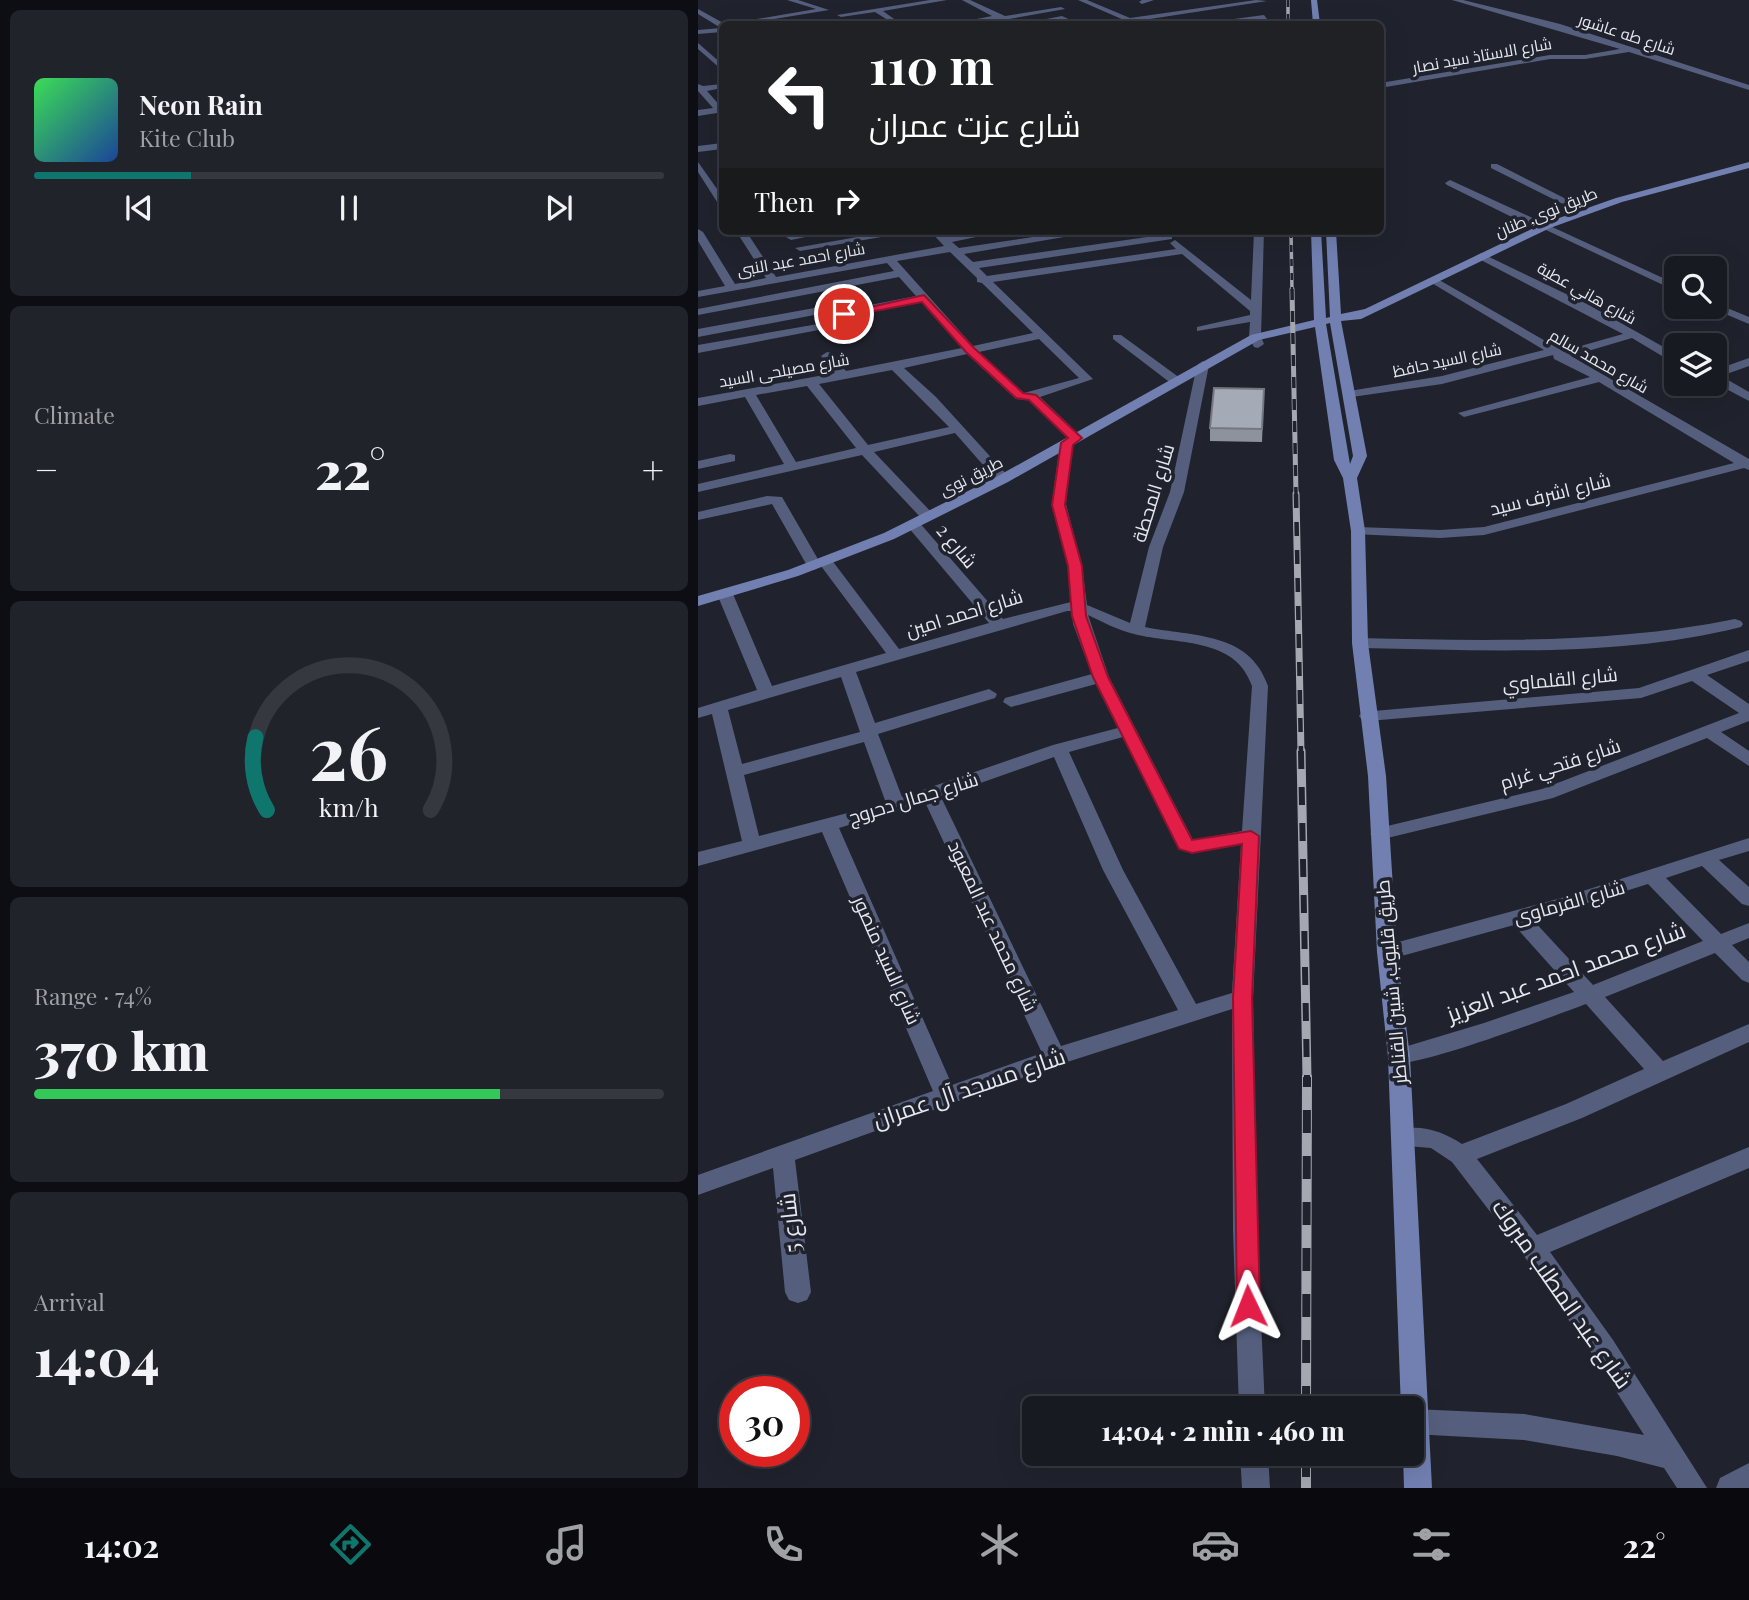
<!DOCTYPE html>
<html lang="en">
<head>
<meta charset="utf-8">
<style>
  :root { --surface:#181a22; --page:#21232a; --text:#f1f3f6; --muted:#9fa1a5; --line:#363840; --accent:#0f766e }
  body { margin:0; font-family:"Playfair Display",Cairo,serif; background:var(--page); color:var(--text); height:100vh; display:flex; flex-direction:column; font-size:26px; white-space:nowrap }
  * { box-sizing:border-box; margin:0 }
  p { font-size:23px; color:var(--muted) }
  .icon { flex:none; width:38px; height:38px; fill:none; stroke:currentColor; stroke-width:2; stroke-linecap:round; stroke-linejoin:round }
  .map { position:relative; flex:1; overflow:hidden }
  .details { display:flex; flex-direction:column; gap:10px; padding:10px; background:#0d0e13; width:698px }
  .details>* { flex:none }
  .top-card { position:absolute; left:21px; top:21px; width:665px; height:214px; border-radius:10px; box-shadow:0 7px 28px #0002,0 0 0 2px var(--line); background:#202124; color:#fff; overflow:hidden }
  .fabs { position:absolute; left:966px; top:256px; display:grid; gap:14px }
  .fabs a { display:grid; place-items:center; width:63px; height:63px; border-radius:10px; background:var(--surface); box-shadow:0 7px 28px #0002,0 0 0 2px var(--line); font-size:35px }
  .speed { position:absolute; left:21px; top:1376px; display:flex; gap:14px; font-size:35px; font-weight:700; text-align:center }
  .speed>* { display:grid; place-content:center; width:91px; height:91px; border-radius:50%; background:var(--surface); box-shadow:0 7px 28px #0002,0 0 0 2px var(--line); line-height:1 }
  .speed .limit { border:10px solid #d22; background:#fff; color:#111 }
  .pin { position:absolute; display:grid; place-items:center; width:60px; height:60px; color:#fff; margin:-30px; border:4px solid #fff; border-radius:50%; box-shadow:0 2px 7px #0007 }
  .me { position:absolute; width:77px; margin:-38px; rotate:358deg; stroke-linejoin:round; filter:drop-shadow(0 0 5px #0008) }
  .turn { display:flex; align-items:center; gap:24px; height:147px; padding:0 35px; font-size:32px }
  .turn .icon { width:91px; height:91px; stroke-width:2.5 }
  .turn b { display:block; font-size:49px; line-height:60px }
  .then { display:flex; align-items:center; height:66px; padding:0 35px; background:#0003; gap:14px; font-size:26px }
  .big { font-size:52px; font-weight:800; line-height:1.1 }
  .details .widget { flex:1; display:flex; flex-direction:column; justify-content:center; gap:10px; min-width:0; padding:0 24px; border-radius:10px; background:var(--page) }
  .details .dial { align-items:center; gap:0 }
  .dial svg { height:182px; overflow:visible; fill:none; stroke:var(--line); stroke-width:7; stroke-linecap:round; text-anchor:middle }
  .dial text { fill:var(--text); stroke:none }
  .song { display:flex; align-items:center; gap:21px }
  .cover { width:84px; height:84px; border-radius:10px; background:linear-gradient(135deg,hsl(130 70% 55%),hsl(220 70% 35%)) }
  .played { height:7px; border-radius:4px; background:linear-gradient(90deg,var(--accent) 25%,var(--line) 25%) }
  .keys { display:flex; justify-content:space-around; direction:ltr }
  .heat { display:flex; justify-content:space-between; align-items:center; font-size:38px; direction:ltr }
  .charge { height:10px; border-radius:5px; background:linear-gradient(90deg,#34c759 74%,var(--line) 0) }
  .trip { position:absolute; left:324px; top:1396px; width:402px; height:70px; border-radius:10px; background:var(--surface); box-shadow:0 7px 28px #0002,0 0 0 2px var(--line); font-weight:800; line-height:70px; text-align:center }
  .tab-bar { display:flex; height:112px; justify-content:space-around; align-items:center; background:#0a0a0e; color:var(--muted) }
  .tab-bar .icon { width:49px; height:49px }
  .tab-bar .active { color:var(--accent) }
  .tab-bar b { font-size:32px; color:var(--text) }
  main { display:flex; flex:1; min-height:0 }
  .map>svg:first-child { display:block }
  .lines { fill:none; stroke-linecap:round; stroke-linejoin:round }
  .street { fill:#555f7d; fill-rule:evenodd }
  .secondary { fill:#7180b1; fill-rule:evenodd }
  .rail-far4-casing { stroke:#a5a8b0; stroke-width:3.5 }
  .rail-far3-casing { stroke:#a5a8b0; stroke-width:5 }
  .rail-far2-casing { stroke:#a5a8b0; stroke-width:7 }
  .rail-far1-casing { stroke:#a5a8b0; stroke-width:9 }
  .rail-casing { stroke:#a5a8b0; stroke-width:10 }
  .rail-far4 { stroke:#20232d; stroke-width:2.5; stroke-dasharray:7; stroke-linecap:butt }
  .rail-far3 { stroke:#20232d; stroke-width:3.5; stroke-dasharray:11; stroke-linecap:butt }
  .rail-far2 { stroke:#20232d; stroke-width:4.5; stroke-dasharray:14; stroke-linecap:butt }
  .rail-far1 { stroke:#20232d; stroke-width:6; stroke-dasharray:18; stroke-linecap:butt }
  .rail { stroke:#20232d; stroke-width:8; stroke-dasharray:23; stroke-linecap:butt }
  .wall { fill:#8e929d }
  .building { fill:#a5aab7; stroke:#747780; stroke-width:2 }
  .route { fill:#e11d48; stroke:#92132f; stroke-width:2 }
  .labels { text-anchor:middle; stroke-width:7; stroke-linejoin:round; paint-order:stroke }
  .far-street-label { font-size:16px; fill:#e6e8ef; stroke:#20232d }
  .street-label { font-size:19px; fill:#e6e8ef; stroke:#20232d }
  .near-street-label { font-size:23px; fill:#e6e8ef; stroke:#20232d }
</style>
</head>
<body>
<main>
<section class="details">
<div class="widget">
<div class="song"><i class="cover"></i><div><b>Neon Rain</b><p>Kite Club</p></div></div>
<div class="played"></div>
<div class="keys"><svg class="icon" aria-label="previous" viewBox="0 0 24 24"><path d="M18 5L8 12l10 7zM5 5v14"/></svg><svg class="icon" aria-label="pause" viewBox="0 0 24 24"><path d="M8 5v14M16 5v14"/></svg><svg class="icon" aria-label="next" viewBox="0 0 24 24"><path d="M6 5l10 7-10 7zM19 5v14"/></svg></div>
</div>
<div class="widget"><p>Climate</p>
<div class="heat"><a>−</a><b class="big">22°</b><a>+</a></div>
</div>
<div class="widget dial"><svg viewBox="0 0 100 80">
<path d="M14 69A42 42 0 1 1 86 69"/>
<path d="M14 69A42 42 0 0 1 9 37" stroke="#0f766e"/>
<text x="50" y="56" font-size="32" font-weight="700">26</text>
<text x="50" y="72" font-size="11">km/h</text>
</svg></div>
<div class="widget"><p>Range · 74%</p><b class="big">370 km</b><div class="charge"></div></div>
<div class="widget"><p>Arrival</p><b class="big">14:04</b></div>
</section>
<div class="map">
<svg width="1051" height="1488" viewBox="0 0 1051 1488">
  <rect width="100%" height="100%" fill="#20232d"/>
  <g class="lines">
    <!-- street -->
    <g class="street">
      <path d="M89 0H100L131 10 45 24H30L118 9Z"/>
      <path d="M232 0H249L185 11 203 24H196L177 12 143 17 139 15Z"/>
      <path d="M264 0H272L307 16 363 7 367 9 311 19 318 24 301 20 253 24 294 16Z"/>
      <path d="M380 0H389L432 18 558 0 569 1 439 21 443 24H435Z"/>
      <path d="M444 0H456L444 4 441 2Z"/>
      <path d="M754 0H765L862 24 1051 85V90L931 52 887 59H852L682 88V83L852 55H887L922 49Z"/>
      <path d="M0 9 27 24 24 32 0 34V30L23 28 0 14Z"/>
      <path d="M566 15 569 19 509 24 513 22Z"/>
      <path d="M364 16 381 24 343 20Z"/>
      <path d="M0 43 24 64V70L0 49Z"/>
      <path d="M0 84 5 86 24 84V88L9 91 24 108V115L19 113 0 116V110L15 108 0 91Z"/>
      <path d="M24 143V149L0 152V146Z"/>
      <path d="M0 162 24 196V206L21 205 0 172Z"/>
      <path d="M793 164H799L892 211 883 213 793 168Z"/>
      <path d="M752 180 978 284V291L848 230H840L749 185 747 183Z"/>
      <path d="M0 229 5 232 37 284 68 278 38 231H48L78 277 246 246 232 231H243L249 236 283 231H307L254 242 261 248 376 231H401L266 254 275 262 470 234 474 235V239L281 268 289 276 478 249 472 243 477 240 553 300 556 231H566L563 337 566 344 560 348 556 347 551 337 552 322 499 331V327L552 315V311L484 254 295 282 395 379 342 397 385 438 374 441 368 504 384 566 389 605 432 623 451 547 472 492 499 365 505 361 511 365 486 492 465 547 447 627C495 637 551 631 570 686L555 998 559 1229 567 1409H541L535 1229 534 1009 363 1064 97 1160 113 1292 109 1300 100 1303 91 1300 87 1292 75 1168 0 1195V1175L235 1091 124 832 0 866V852L44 841 14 714 0 718V708L59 690 19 594 22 591H32L35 594 74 686 188 653 123 566 116 570 111 569 74 504 0 520V512L69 496 84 497 121 561 128 558 133 559 201 649 291 623 210 527V521H220L305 619 373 602 370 566 354 504 362 443 372 440 330 400 318 399 269 354 206 368 238 397 310 476V482H300L257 433 176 452 235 514 237 517 230 521 225 520 164 455 0 492V484L86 464 47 397 0 406V398L137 373 123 356 129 352 133 353 148 371 264 348 223 302 146 317 132 312 0 337V329L133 305 147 310 218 296 201 277 0 315V309L196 271 189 263 0 297V291L27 286 0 241ZM252 252 279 278V282L284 283 335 333 275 346 199 261ZM341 339 381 378 326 393 281 352ZM194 370 251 427 170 445 121 384ZM109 386 158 448 98 462 58 395ZM369 611H374L375 624 394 674 307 698 305 702 313 707 398 684 420 728 355 745 204 797 180 734 297 698 299 694 291 689 177 723 158 672ZM390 615C405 622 419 630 436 634 478 645 537 636 554 686L544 831 495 840 411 677ZM143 677 162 732 44 764 30 710ZM425 737 481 849 494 853 543 844 534 993 498 1004 425 870 371 752ZM166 742 188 803 61 836 46 775ZM356 757 405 870 480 1010 363 1046 243 797ZM227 802 344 1053 254 1085 141 828Z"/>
      <path d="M111 231H136L93 240 88 237Z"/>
      <path d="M193 231H218L102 251 97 248Z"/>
      <path d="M783 253 891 305 978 354V363L974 362 934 338 873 356 1051 459V470L1046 468 786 535 742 538 655 534V528L660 527 742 530 786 527 1036 463 901 382 766 417 760 413 892 377 856 359 855 355 744 384 647 398V392L651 391 744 376 846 350 732 282 731 280 736 277 865 351 925 334 779 258 778 256Z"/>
      <path d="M1017 303 1051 317V324L1013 308 1012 306H1017Z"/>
      <path d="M143 320 149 323 147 325 0 353V345Z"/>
      <path d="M415 335H423L482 378V384H474L415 339Z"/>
      <path d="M1051 358V366L1023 376 1051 392V401L1017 383V370Z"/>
      <path d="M32 454 37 455V461L0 469V461Z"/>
      <path d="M1037 619 1043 621 1045 624 1043 627C919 658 789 650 662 648L654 643 662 638C788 641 913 644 1037 619Z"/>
      <path d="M1051 650V661L1009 675 1051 704V721L1023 732 1051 751V766L1009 738 855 798 681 840 672 834 681 828 844 789 1041 713 994 681 943 698 670 721 664 720 661 716 664 712 941 688Z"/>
      <path d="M1051 838V851L1021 860 1051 887V906L1044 904 1004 866 968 878 1023 934 1051 923V938L1034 945 1051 962V983L1044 980 1017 953 907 997 965 1061 1051 1024V1042L884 1118 779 1159 839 1235 1051 1147V1168L852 1252 915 1340 1009 1488H979L966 1468 919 1456 826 1440 714 1434 716 1409 826 1414 946 1435 897 1358 826 1256 754 1162 733 1148 697 1145 693 1138 697 1131C721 1123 744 1131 764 1144L868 1104 946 1069 888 1004C858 1015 715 1070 693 1063L690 1057 693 1051 786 1023 876 992 816 925 689 960 682 957 679 952 682 947 863 898ZM950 884 1005 941 895 985 835 920Z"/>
      <path d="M542 1454H570L572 1488H544Z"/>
      <path d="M1051 1463V1488H1018L1022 1478Z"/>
    </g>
    <!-- secondary -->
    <g class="secondary">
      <path d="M613 0H619L622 24H615Z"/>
      <path d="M1051 162V168L924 202 852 228 663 319 643 321 669 456 659 478 667 531 670 643 688 776 699 952 712 1057 734 1488H706L705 1454H714V1409H703L690 1057 679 952 670 776 654 643 653 531 645 478 636 460 617 327 561 340 310 482 196 539 100 576 0 606V596L90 570 186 533 300 476 553 335 616 320 613 231H623L628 318 632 317 628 231H638L643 314 667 309 844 224 918 198ZM632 323 655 456 652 464 628 324Z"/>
    </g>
    <!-- rail-far4 casing -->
    <g class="rail-far4-casing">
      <g id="rail-far4">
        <path d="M590 0V24"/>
        <path d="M593 231 594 291"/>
      </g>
    </g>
    <!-- rail-far3 casing -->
    <g class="rail-far3-casing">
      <path id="rail-far3" d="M594 289 598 495"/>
    </g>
    <!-- rail-far2 casing -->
    <g class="rail-far2-casing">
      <path id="rail-far2" d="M598 494 603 753"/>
    </g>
    <!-- rail-far1 casing -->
    <g class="rail-far1-casing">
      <path id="rail-far1" d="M603 751 609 1078"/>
    </g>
    <!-- rail casing -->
    <g class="rail-casing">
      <g id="rail">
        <path d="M608 1409 609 1077"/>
        <path d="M608 1454V1488"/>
      </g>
    </g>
    <!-- rail-far4 -->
    <use href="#rail-far4" class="rail-far4"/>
    <!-- rail-far3 -->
    <use href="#rail-far3" class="rail-far3"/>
    <!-- rail-far2 -->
    <use href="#rail-far2" class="rail-far2"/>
    <!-- rail-far1 -->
    <use href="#rail-far1" class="rail-far1"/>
    <!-- rail -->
    <use href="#rail" class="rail"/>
  </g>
  <!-- wall -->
  <path class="wall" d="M566 389 564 442 512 441V428Z"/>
  <!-- building -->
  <path class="building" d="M516 388 566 389 564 429 512 428Z"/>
  <!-- route -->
  <path class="route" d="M226 295 276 348 325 393 338 395 384 438 375 445 367 505 384 566 388 616 410 677 494 840 553 831 561 836 554 998 562 1306 559 1313 550 1316 542 1313 539 1306 535 998 544 844 494 853 481 849 395 677 374 616 370 566 354 505 363 443 370 438 331 400 318 398 268 352 224 302 146 317 141 314Z"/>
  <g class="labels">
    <!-- far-street labels -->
    <g class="far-street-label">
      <text transform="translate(929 34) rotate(18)" y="6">شارع طه عاشور</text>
      <text transform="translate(784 55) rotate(-10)" y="6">شارع الاستاذ سيد نصار</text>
      <text transform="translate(848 212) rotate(-22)" y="6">طريق نوى, طنان</text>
      <text transform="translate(103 259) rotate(-10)" y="6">شارع احمد عبد النبى</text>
      <text transform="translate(889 293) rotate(29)" y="6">شارع هاني عطية</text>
      <text transform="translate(749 360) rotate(-12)" y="6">شارع السيد حافظ</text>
      <text transform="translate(901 361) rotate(30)" y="6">شارع محمد سالم</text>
      <text transform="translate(86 370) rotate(-10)" y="6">شارع مصيلحى السيد</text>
      <text transform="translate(273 476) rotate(-27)" y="6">طريق نوى</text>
    </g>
    <!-- street labels -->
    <g class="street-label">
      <text transform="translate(455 493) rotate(-73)" y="7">شارع المحطة</text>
      <text transform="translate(852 494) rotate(-14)" y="7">شارع اشرف سيد</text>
      <text transform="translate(259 546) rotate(50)" y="7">شارع 2</text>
      <text transform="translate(266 613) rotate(-17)" y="7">شارع احمد امين</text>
      <text transform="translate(862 679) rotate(-5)" y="7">شارع القلماوي</text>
      <text transform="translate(862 764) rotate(-18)" y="7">شارع فتحي غرام</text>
      <text transform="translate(215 798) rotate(-17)" y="7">شارع جمال دحروج</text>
      <text transform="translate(871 902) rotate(-16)" y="7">شارع الفرماوى</text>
      <text transform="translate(295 926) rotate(65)" y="7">شارع محمد عبد المعبود</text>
      <text transform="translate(189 960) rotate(66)" y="7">شارع السيد منصور</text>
      <text transform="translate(693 982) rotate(-95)" y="7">طريق قليوب, شبين القناطر</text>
    </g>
    <!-- near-street labels -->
    <g class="near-street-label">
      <text transform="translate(868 972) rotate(-20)" y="8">شارع محمد احمد عبد العزيز</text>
      <text transform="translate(271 1088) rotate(-19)" y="8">شارع مسجد آل عمران</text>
      <text transform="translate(92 1223) rotate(-96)" y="8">شارع 5</text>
      <text transform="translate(864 1294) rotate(55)" y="8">شارع عبد المطلب مبروك</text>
    </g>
  </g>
</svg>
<div class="fabs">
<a><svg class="icon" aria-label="search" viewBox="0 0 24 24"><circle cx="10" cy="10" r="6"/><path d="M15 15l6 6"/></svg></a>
<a><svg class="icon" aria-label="layers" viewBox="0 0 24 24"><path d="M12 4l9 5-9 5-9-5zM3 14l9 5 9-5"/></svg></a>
</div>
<div class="speed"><div class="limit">30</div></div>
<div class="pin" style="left:146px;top:314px;background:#d93025"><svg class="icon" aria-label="arrive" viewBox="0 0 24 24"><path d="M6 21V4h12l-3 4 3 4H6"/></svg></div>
<svg class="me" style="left:550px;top:1306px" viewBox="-20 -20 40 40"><path d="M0-17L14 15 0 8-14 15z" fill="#e11d48" stroke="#fff" stroke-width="4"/></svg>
<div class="trip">14:04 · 2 min · 460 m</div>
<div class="top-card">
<div class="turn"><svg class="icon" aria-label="left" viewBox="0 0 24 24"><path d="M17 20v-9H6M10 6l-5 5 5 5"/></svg><div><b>110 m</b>شارع عزت عمران</div></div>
<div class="then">Then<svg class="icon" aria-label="right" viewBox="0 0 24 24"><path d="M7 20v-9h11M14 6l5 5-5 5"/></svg></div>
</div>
</div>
</main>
<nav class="tab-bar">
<b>14:02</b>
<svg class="icon active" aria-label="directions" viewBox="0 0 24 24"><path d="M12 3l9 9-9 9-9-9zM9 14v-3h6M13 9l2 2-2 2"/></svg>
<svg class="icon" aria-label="music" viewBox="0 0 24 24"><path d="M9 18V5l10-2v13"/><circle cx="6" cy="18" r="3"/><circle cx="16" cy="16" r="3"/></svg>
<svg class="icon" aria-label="phone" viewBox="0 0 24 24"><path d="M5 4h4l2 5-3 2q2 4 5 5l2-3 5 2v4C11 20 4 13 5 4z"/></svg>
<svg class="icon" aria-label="climate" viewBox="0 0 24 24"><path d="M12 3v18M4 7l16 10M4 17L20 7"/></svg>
<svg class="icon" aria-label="car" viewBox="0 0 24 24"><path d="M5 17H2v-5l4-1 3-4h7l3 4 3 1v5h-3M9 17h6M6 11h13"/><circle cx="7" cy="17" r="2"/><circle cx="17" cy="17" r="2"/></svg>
<svg class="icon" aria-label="filters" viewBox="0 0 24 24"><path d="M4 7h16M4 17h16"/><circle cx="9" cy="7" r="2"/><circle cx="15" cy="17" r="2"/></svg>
<b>22°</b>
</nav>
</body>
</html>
